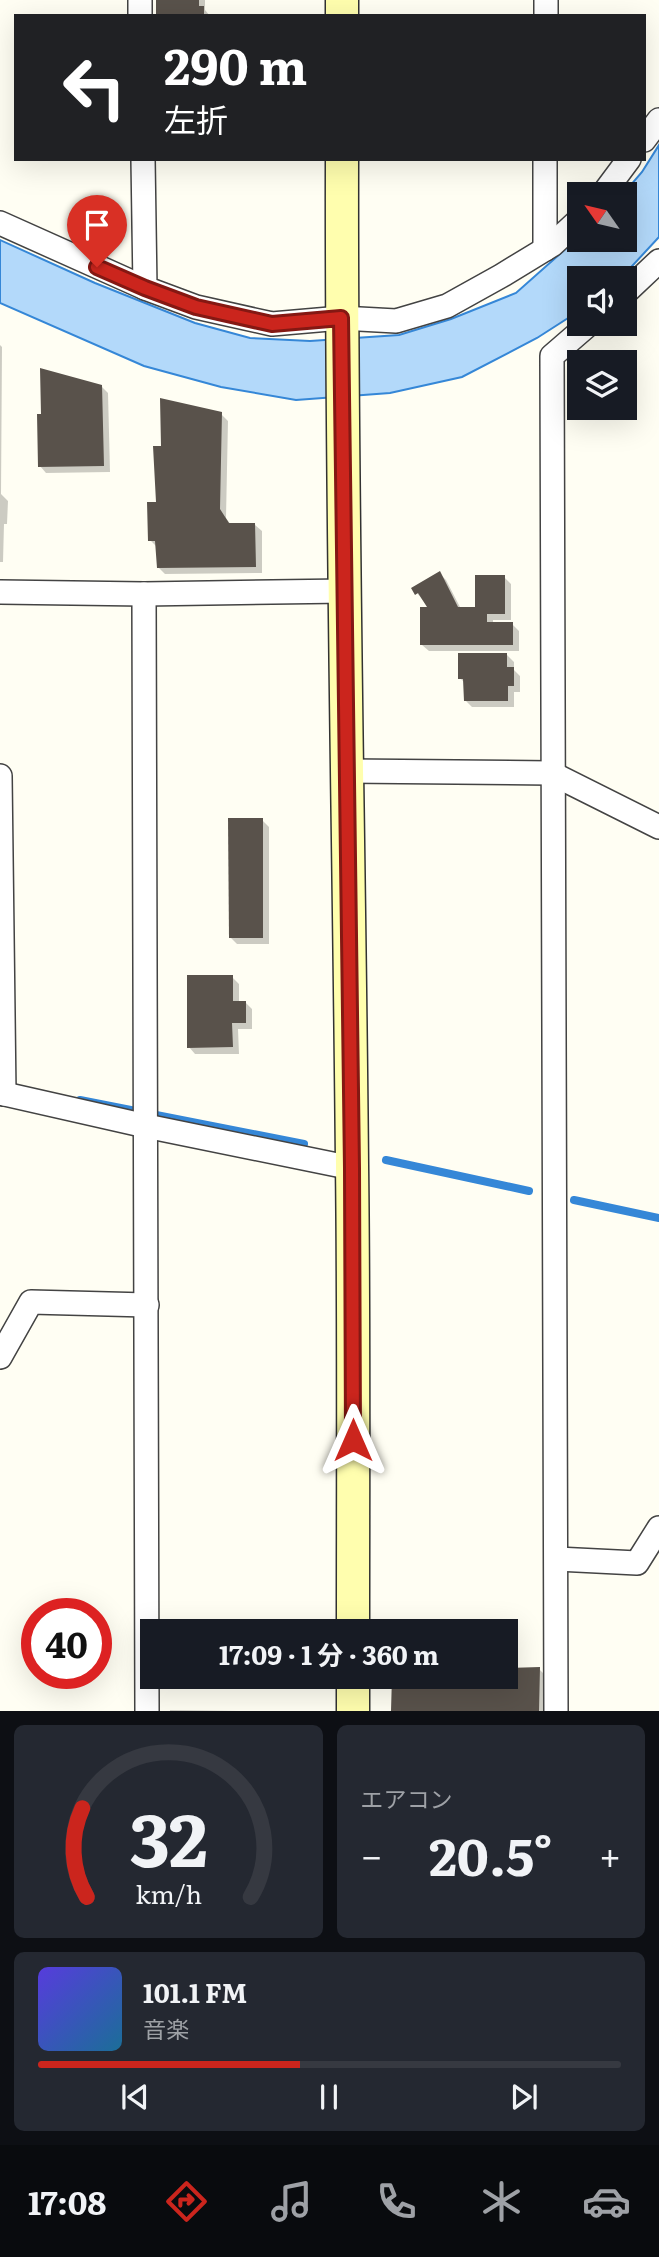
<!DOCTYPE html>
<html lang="ja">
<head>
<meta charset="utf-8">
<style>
  :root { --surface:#171b24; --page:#242831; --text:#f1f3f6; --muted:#9ea1a6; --line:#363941; --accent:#cb251d }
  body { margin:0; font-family:Literata,"Noto Sans JP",serif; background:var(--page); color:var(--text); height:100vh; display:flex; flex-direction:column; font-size:26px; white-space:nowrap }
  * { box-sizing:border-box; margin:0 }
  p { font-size:23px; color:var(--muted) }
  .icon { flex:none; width:38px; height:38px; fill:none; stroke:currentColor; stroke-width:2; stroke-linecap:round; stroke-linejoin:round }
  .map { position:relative; height:1711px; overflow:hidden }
  .drawer { display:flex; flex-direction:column; gap:14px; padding:14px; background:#0d0f14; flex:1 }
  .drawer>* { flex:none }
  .banner { position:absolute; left:14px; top:14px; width:632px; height:147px; border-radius:0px; box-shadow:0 7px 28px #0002; background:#202124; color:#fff; overflow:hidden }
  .needle { width:46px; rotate:304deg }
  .controls { position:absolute; left:567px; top:182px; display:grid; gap:14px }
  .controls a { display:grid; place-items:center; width:70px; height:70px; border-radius:0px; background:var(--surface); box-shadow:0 7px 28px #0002; font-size:35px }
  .speed { position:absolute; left:21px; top:1598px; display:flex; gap:14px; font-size:35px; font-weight:700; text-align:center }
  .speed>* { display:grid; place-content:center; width:91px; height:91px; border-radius:50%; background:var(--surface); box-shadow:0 7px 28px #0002; line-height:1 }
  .speed .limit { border:10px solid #d22; background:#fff; color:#111 }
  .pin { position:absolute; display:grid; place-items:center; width:60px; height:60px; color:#fff; margin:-72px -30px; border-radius:50% 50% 50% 0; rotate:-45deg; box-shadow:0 0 7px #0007 }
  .pin .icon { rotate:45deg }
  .me { position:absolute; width:77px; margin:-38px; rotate:0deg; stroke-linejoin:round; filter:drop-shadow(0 0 5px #0008) }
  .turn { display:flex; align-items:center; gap:24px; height:147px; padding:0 35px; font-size:32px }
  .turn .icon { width:91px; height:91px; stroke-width:2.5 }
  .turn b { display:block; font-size:49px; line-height:60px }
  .big { font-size:52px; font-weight:700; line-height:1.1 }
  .drawer .card { flex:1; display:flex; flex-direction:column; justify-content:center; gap:10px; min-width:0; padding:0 24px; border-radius:10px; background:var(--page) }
  .drawer .dial { align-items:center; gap:0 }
  .dial svg { height:182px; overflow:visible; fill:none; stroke:var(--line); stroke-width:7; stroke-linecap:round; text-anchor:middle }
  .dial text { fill:var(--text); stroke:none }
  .song { display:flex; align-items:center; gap:21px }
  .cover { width:84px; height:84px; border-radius:10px; background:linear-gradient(135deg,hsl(250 70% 55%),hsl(200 70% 35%)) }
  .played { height:7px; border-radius:4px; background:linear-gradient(90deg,var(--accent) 45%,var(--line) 45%) }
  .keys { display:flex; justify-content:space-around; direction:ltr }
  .heat { display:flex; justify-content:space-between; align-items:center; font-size:38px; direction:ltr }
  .drawer .tiles { flex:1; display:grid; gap:14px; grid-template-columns:1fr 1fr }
  .card:last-child { grid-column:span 2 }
  .trip { position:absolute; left:140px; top:1619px; width:378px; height:70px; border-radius:0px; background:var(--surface); box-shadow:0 7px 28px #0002; font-weight:700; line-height:70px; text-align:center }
  .tabs { display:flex; height:112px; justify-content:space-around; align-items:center; background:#090b0e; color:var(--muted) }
  .tabs .icon { width:49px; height:49px }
  .tabs .current { color:var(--accent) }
  .tabs b { font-size:32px; color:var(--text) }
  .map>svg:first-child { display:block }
  .water { fill:#b3d9fa; stroke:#3587d7; stroke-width:2 }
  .shadow { fill:#0003 }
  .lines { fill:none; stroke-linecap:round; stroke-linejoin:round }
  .stream { stroke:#3587d7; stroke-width:8 }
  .building { fill:#59524b }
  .street-casing { stroke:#434343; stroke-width:26 }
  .secondary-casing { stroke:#323232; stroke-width:35 }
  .street { stroke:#fff; stroke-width:23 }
  .secondary { stroke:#fffeae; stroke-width:32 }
  .route-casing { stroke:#841813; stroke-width:18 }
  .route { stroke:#cb251d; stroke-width:12 }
</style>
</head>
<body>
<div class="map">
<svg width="659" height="1711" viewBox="0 0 659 1711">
  <rect width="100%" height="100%" fill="#fffef3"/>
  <!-- water -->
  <path class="water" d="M659 145V237L621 278H579V311L537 338 462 377 390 393 296 400 221 387 144 366 0 303V240L95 283 195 323 250 338 310 341 399 335 451 319 516 293 579 237V240H625L623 194 642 172Z"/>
  <!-- shadow -->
  <g class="shadow">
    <path d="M158 0H205V10L210 16H158Z"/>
    <path d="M0 345 2 347 1 494 8 501 7 524H4L3 562H0Z"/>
    <path d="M101 386 108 393 110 472 46 473 40 466Z"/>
    <path d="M221 414 228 421 226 518 231 525H255L262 531V573L165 574 158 567V548L150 540 157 503 163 448Z"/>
    <path d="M439 573 446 580 461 609H477L504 577 511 584V620H493V624H512L519 631V651H429L422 645 430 609 413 588Z"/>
    <path d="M507 655 514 662V670L520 676V692H514V707H472L465 700V683L460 678Z"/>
    <path d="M262 820 269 827V944H237L230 937Z"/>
    <path d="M232 977 239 984V1003L245 1002 252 1009V1029H238L239 1054H195L189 1047Z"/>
    <path d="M506 1669H539L552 1682 551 1711H393L394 1676H506Z"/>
    <path d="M170 1710 239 1711H170Z"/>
  </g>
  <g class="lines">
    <!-- stream -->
    <g class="stream">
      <path d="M80 1100 304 1144"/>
      <path d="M386 1160 529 1191"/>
      <path d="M574 1200 659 1218"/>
    </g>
  </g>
  <!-- building -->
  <g class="building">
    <path d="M156 0H199V6H204V16H156Z"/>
    <path d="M40 368 102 385 104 466 38 467 37 414H41Z"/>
    <path d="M160 398 222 412 220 509 229 523H255L256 567 157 568 155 541H148L147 502H156L153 446H161Z"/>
    <path d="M440 571 458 607H475V575H505V614H487V622H513V645H420V607H427L418 593 415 595 411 588Z"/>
    <path d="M458 653H507V667H514V686H508V701H464L463 679H458Z"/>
    <path d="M228 818H263V938H229Z"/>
    <path d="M187 975H233V1001H246V1023H232L233 1047 187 1048Z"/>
    <path d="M540 1667 539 1711H391L392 1676H506V1668Z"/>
  </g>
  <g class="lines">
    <!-- street casing -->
    <g class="street-casing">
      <g id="street">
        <path d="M140 0V16"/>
        <path d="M546 16V0"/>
        <path d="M644 140 659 120"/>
        <path d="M143 159 145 288 196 307 272 324 341 318 396 321 447 306 501 276 552 245 579 220"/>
        <path d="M545 159V249"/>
        <path d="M603 194 629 159"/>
        <path d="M0 223 145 288"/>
        <path d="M625 293 659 261"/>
        <path d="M0 592 144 594 346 591"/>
        <path d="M144 594 147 1711"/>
        <path d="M347 771 551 773 659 827"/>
        <path d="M0 776 4 1094"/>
        <path d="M0 1093 146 1126 352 1168"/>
        <path d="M0 1357 31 1302 147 1305"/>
        <path d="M557 1559 637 1563 659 1528"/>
        <path d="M556 1711 552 356 589 324"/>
      </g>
    </g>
    <!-- secondary casing -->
    <g class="secondary-casing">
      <g id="secondary">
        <path d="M342 16V0"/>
        <path d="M342 159C341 495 349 830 352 1165 354 1320 353 1476 353 1631"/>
        <path d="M353 1676V1711"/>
      </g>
    </g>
    <!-- street -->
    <use href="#street" class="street"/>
    <!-- secondary -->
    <use href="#secondary" class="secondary"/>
  </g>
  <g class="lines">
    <!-- route casing -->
    <g class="route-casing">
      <path id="route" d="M97 267 145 288 196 307 272 324 341 318 352 1168 353 1440"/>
    </g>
    <!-- route -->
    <use href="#route" class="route"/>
  </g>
</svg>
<div class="controls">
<a><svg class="needle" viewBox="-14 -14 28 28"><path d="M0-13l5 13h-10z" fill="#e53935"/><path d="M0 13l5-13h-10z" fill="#9ea1a6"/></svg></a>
<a><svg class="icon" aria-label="sound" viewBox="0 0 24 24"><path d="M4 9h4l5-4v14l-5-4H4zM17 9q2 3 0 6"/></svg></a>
<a><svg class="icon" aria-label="layers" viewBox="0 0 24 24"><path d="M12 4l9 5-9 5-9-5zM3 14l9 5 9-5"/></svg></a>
</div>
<div class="speed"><div class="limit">40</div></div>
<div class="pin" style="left:97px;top:267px;background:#d93025"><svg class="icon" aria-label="arrive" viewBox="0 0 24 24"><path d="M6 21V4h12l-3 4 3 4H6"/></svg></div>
<svg class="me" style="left:353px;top:1440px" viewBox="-20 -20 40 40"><path d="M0-17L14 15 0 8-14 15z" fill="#cb251d" stroke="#fff" stroke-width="4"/></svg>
<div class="trip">17:09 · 1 分 · 360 m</div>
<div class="banner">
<div class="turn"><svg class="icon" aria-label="left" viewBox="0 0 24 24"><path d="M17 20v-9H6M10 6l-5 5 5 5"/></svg><div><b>290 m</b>左折</div></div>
</div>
</div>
<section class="drawer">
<div class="tiles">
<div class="card dial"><svg viewBox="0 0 100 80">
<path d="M14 69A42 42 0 1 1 86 69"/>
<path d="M14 69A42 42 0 0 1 12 30" stroke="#cb251d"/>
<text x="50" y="56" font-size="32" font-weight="700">32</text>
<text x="50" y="72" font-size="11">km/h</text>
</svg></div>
<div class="card"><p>エアコン</p>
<div class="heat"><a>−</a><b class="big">20.5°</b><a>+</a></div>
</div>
<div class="card">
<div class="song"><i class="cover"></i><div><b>101.1 FM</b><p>音楽</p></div></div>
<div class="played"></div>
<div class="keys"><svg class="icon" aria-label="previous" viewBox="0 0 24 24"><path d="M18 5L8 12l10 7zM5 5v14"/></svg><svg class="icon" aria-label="pause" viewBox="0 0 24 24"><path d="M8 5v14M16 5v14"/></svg><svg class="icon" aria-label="next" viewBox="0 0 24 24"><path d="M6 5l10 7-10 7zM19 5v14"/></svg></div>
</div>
</div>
</section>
<nav class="tabs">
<b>17:08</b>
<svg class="icon current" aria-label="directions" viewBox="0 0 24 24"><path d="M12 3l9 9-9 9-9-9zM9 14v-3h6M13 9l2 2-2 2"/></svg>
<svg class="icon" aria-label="music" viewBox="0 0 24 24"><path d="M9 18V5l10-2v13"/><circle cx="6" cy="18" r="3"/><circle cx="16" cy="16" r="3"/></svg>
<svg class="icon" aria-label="phone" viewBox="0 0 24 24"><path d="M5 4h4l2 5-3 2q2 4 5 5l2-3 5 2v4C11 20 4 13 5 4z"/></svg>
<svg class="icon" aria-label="climate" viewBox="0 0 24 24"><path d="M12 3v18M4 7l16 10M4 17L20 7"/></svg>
<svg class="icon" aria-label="car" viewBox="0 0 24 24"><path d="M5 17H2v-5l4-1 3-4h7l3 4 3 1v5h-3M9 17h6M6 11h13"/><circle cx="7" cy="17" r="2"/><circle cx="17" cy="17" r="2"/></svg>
</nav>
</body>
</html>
